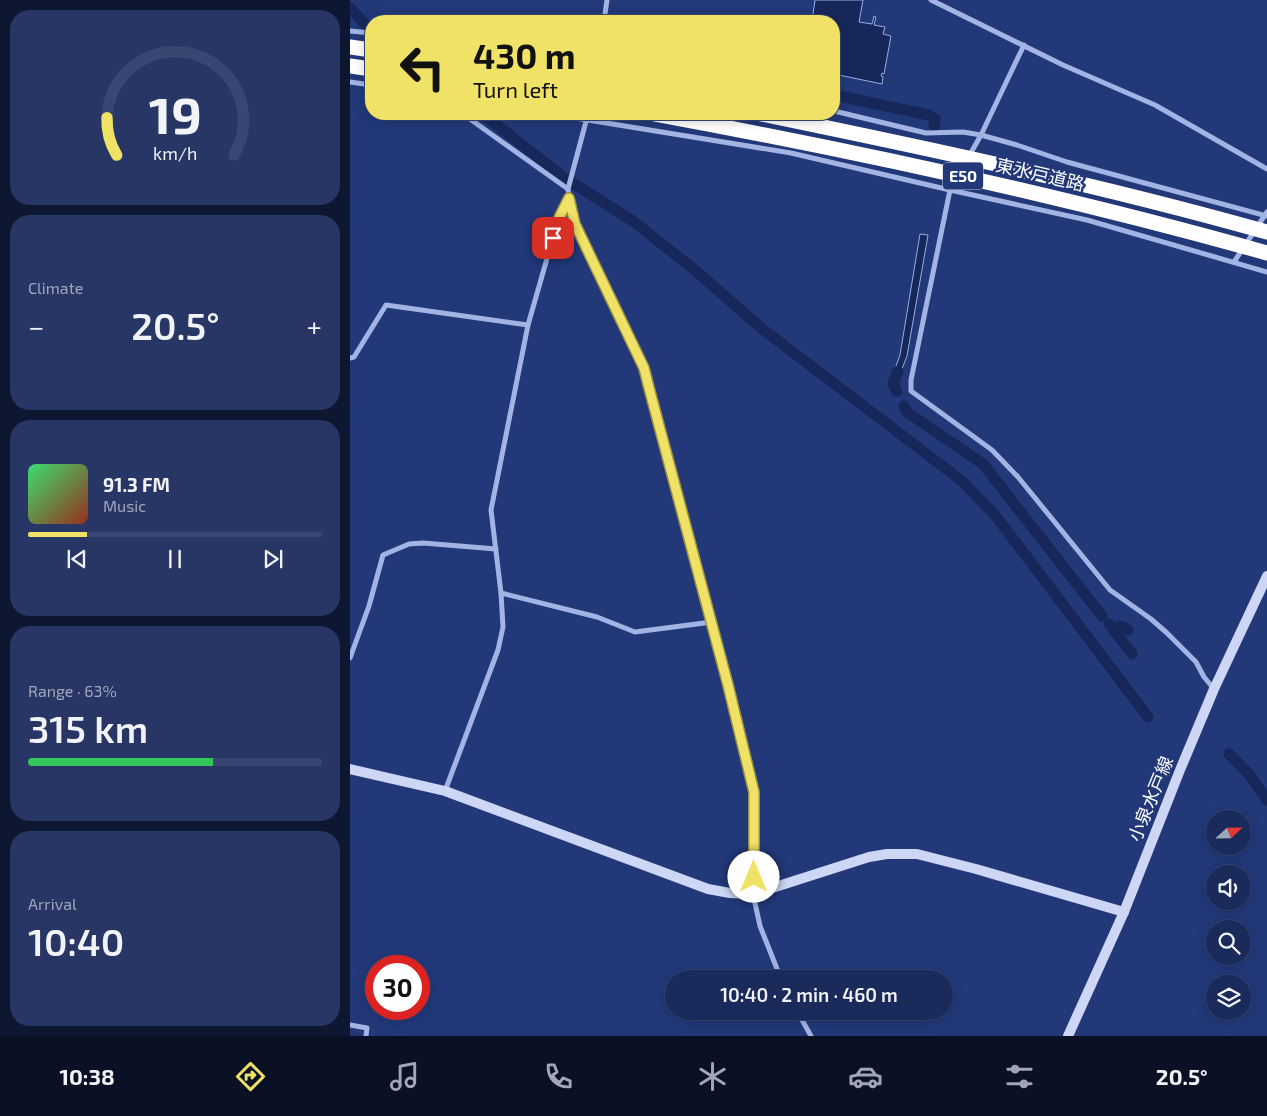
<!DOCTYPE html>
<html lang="en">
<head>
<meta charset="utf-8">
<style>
  :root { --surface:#1a2a5b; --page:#273664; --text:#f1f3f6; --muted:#9fa7bb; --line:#384671; --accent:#f0e266 }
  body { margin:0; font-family:"Exo 2","Noto Sans JP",sans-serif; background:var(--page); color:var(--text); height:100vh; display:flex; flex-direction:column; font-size:19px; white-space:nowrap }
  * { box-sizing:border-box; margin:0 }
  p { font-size:16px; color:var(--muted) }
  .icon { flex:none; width:28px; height:28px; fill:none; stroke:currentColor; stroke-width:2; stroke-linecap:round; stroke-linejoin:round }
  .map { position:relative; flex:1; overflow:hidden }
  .side { display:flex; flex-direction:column; gap:10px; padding:10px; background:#0e1732; width:350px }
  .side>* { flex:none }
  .banner { position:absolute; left:15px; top:15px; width:475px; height:105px; border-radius:20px; box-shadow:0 2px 12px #0003,0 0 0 1px var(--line); background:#f0e266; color:#111; overflow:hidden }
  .needle { width:32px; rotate:68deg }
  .buttons { position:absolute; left:856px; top:810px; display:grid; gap:10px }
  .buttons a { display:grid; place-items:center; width:45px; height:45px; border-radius:50%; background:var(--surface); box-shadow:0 2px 12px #0003,0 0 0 1px var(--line); font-size:25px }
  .speed { position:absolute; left:15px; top:955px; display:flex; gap:10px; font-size:25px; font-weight:700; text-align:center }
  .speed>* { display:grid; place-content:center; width:65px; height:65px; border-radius:50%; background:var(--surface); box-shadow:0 2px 12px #0003,0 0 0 1px var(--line); line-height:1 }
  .speed .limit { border:8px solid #d22; background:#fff; color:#111 }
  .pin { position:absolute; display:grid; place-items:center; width:42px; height:42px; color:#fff; margin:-21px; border-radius:10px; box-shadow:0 2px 8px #0006 }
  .me { position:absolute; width:55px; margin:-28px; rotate:0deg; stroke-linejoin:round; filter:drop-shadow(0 0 4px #0008) }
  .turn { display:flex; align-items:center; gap:18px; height:105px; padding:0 25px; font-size:22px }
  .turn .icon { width:65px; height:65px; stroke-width:2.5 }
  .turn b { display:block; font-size:35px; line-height:42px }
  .big { font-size:38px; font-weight:600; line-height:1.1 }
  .side .tile { flex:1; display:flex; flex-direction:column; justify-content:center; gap:8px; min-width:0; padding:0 18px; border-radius:20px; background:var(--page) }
  .side .dial { align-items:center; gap:0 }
  .dial svg { height:130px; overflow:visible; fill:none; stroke:var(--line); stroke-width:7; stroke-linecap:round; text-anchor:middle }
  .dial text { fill:var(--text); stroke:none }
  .song { display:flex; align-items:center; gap:15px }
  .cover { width:60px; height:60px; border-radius:8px; background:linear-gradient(135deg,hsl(140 70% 55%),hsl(10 70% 35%)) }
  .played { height:5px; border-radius:2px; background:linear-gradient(90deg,var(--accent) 20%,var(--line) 20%) }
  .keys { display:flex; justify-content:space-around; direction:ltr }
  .heat { display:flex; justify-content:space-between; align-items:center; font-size:28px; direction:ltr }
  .charge { height:8px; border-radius:4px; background:linear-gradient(90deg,#34c759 63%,var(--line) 0) }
  .trip { position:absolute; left:315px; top:970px; width:288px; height:50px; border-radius:25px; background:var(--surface); box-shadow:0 2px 12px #0003,0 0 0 1px var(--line); font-weight:600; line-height:50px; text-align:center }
  .dock { display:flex; height:80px; justify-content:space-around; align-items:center; background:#0a1124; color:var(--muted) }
  .dock .icon { width:35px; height:35px }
  .dock .current { color:var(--accent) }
  .dock b { font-size:22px; color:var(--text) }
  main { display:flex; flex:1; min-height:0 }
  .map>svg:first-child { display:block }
  .water { fill:#172759; stroke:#97ade5 }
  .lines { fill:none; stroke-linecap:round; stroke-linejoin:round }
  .canal { stroke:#172759; stroke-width:11 }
  .street { stroke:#a3b4e4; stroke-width:5 }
  .secondary { stroke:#cdd6f4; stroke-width:10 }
  .highway { stroke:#fff; stroke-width:15 }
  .route-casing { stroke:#9c9342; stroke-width:12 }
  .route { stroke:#f0e266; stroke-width:9 }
  .labels { text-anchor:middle; stroke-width:5; stroke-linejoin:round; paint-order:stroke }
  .shield { fill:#223879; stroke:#bdc3d7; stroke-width:1 }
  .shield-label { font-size:16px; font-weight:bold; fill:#fff }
  .street-label { font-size:18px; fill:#fff; stroke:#223879 }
</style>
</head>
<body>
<main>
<section class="side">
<div class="tile dial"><svg viewBox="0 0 100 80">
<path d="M14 69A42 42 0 1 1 86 69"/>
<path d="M14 69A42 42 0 0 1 8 46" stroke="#f0e266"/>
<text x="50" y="56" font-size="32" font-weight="700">19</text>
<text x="50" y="72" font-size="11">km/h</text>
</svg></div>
<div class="tile"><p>Climate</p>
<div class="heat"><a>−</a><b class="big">20.5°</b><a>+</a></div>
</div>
<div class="tile">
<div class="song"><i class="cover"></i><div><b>91.3 FM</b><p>Music</p></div></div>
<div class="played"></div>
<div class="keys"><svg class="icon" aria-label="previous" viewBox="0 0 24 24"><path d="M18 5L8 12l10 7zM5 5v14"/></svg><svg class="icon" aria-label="pause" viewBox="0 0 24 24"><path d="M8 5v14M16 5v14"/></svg><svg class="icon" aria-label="next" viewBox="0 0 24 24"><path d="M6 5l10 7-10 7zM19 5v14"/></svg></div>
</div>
<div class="tile"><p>Range · 63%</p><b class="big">315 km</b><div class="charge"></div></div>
<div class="tile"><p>Arrival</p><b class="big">10:40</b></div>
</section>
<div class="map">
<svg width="917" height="1036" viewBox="0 0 917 1036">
  <rect width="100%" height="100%" fill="#223879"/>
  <!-- water -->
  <g class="water">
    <path d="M465 0H513L509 22 522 24 524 16 526 17 524 25 535 27 533 34 541 36 534 74 532 73 531 76 533 77 532 84 484 74V21H462Z"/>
    <path d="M570 234 578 235 557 356 546 384 540 383 550 355Z"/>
  </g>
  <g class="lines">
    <!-- canal -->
    <g class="canal">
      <path d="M0 8 15 24"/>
      <path d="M42 20 52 21"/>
      <path d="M484 95 579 115 585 119 584 126"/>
      <path d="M133 114 213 177 283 221 346 271 410 327 612 481 645 515 798 717"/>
      <path d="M547 391 543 384 548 371"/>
      <path d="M554 406 557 412 633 464 752 616"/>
      <path d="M759 624 782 654"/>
      <path d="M764 630 770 626 778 630"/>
      <path d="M879 754 898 773 917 800"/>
    </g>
    <!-- street -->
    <g class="street">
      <path d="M581 0 713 65 805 105 917 169"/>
      <path d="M254 21 257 0"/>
      <path d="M0 31 21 33"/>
      <path d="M674 45 631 135 600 190 561 380V391L642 450 668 477 760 590 801 619 817 633 846 662 854 677 864 689"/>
      <path d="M0 82 21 85"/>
      <path d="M484 111 576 133 613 132 631 135 667 145 717 162 917 216"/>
      <path d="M113 114 218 189"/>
      <path d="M201 114 441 153 600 190 737 220 917 272"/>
      <path d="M238 114 218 189 219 198 225 224 294 368 321 467 378 685 404 792 403 894 410 926 431 979"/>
      <path d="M884 262 917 212"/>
      <path d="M0 358 4 357 36 305 178 325"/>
      <path d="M151 593 247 617 285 632 362 622"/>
      <path d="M0 658 19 606 33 555 59 544 73 543 146 549"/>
      <path d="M95 791 148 650 153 627 151 593 141 510 178 325 208 220 218 199"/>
      <path d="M447 1011 461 1036"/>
      <path d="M0 1025 17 1028 16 1036"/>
    </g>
    <!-- secondary -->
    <g class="secondary">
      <path d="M0 769 95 791 358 889 380 893 403 894 519 857 537 854H567L626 869 774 912"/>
      <path d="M718 1036 774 912 830 770 864 689 917 576"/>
    </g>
    <!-- highway -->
    <g class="highway">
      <path d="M0 47 21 50"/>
      <path d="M0 66 21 69"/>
      <path d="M305 114C511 152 715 196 917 253"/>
      <path d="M411 114C581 149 750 185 917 232"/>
    </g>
  </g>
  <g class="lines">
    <!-- route casing -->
    <g class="route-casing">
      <path id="route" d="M203 238 208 220 219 198 225 224 294 368 298 384 378 685 404 792V877"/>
    </g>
    <!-- route -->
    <use href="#route" class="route"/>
  </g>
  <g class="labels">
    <!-- shield labels -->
    <rect class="shield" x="593" y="162.5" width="40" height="27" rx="4"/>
    <g class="shield-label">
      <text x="613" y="182">E50</text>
    </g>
    <!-- street labels -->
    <g class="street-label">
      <text transform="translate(690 175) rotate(13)" y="6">東水戸道路</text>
      <text transform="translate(801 799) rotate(-68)" y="6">小泉水戸線</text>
    </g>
  </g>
</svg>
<div class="buttons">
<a><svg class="needle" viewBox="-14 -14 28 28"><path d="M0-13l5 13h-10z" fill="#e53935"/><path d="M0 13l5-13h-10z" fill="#9fa7bb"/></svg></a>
<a><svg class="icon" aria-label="sound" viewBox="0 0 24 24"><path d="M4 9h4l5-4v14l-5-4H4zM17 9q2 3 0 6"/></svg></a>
<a><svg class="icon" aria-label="search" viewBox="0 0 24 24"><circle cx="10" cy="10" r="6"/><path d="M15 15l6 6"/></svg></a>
<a><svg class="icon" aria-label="layers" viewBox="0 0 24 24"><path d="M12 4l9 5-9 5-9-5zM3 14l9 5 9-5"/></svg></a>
</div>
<div class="speed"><div class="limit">30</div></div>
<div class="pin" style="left:203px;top:238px;background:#d93025"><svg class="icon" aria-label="arrive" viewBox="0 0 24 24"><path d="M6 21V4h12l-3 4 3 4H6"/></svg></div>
<svg class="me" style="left:404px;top:877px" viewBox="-20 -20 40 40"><circle r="19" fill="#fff"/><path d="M0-13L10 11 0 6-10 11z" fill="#f0e266"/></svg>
<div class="trip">10:40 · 2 min · 460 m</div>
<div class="banner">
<div class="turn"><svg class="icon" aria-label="left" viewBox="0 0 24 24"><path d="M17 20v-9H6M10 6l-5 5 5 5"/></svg><div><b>430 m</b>Turn left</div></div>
</div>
</div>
</main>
<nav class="dock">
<b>10:38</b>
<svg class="icon current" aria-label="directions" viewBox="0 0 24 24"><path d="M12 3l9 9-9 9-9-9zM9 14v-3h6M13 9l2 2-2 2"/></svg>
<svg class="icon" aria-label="music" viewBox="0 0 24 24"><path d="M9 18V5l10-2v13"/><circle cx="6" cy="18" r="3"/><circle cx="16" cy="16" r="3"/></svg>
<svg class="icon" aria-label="phone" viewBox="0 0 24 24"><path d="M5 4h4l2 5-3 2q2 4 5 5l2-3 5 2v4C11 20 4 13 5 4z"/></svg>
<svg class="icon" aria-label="climate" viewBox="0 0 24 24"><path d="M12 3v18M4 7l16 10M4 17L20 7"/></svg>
<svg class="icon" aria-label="car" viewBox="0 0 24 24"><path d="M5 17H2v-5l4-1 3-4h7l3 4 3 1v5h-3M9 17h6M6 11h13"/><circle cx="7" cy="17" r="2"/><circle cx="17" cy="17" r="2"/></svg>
<svg class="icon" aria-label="filters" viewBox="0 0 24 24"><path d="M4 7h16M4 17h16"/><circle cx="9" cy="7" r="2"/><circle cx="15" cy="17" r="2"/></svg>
<b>20.5°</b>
</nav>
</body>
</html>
